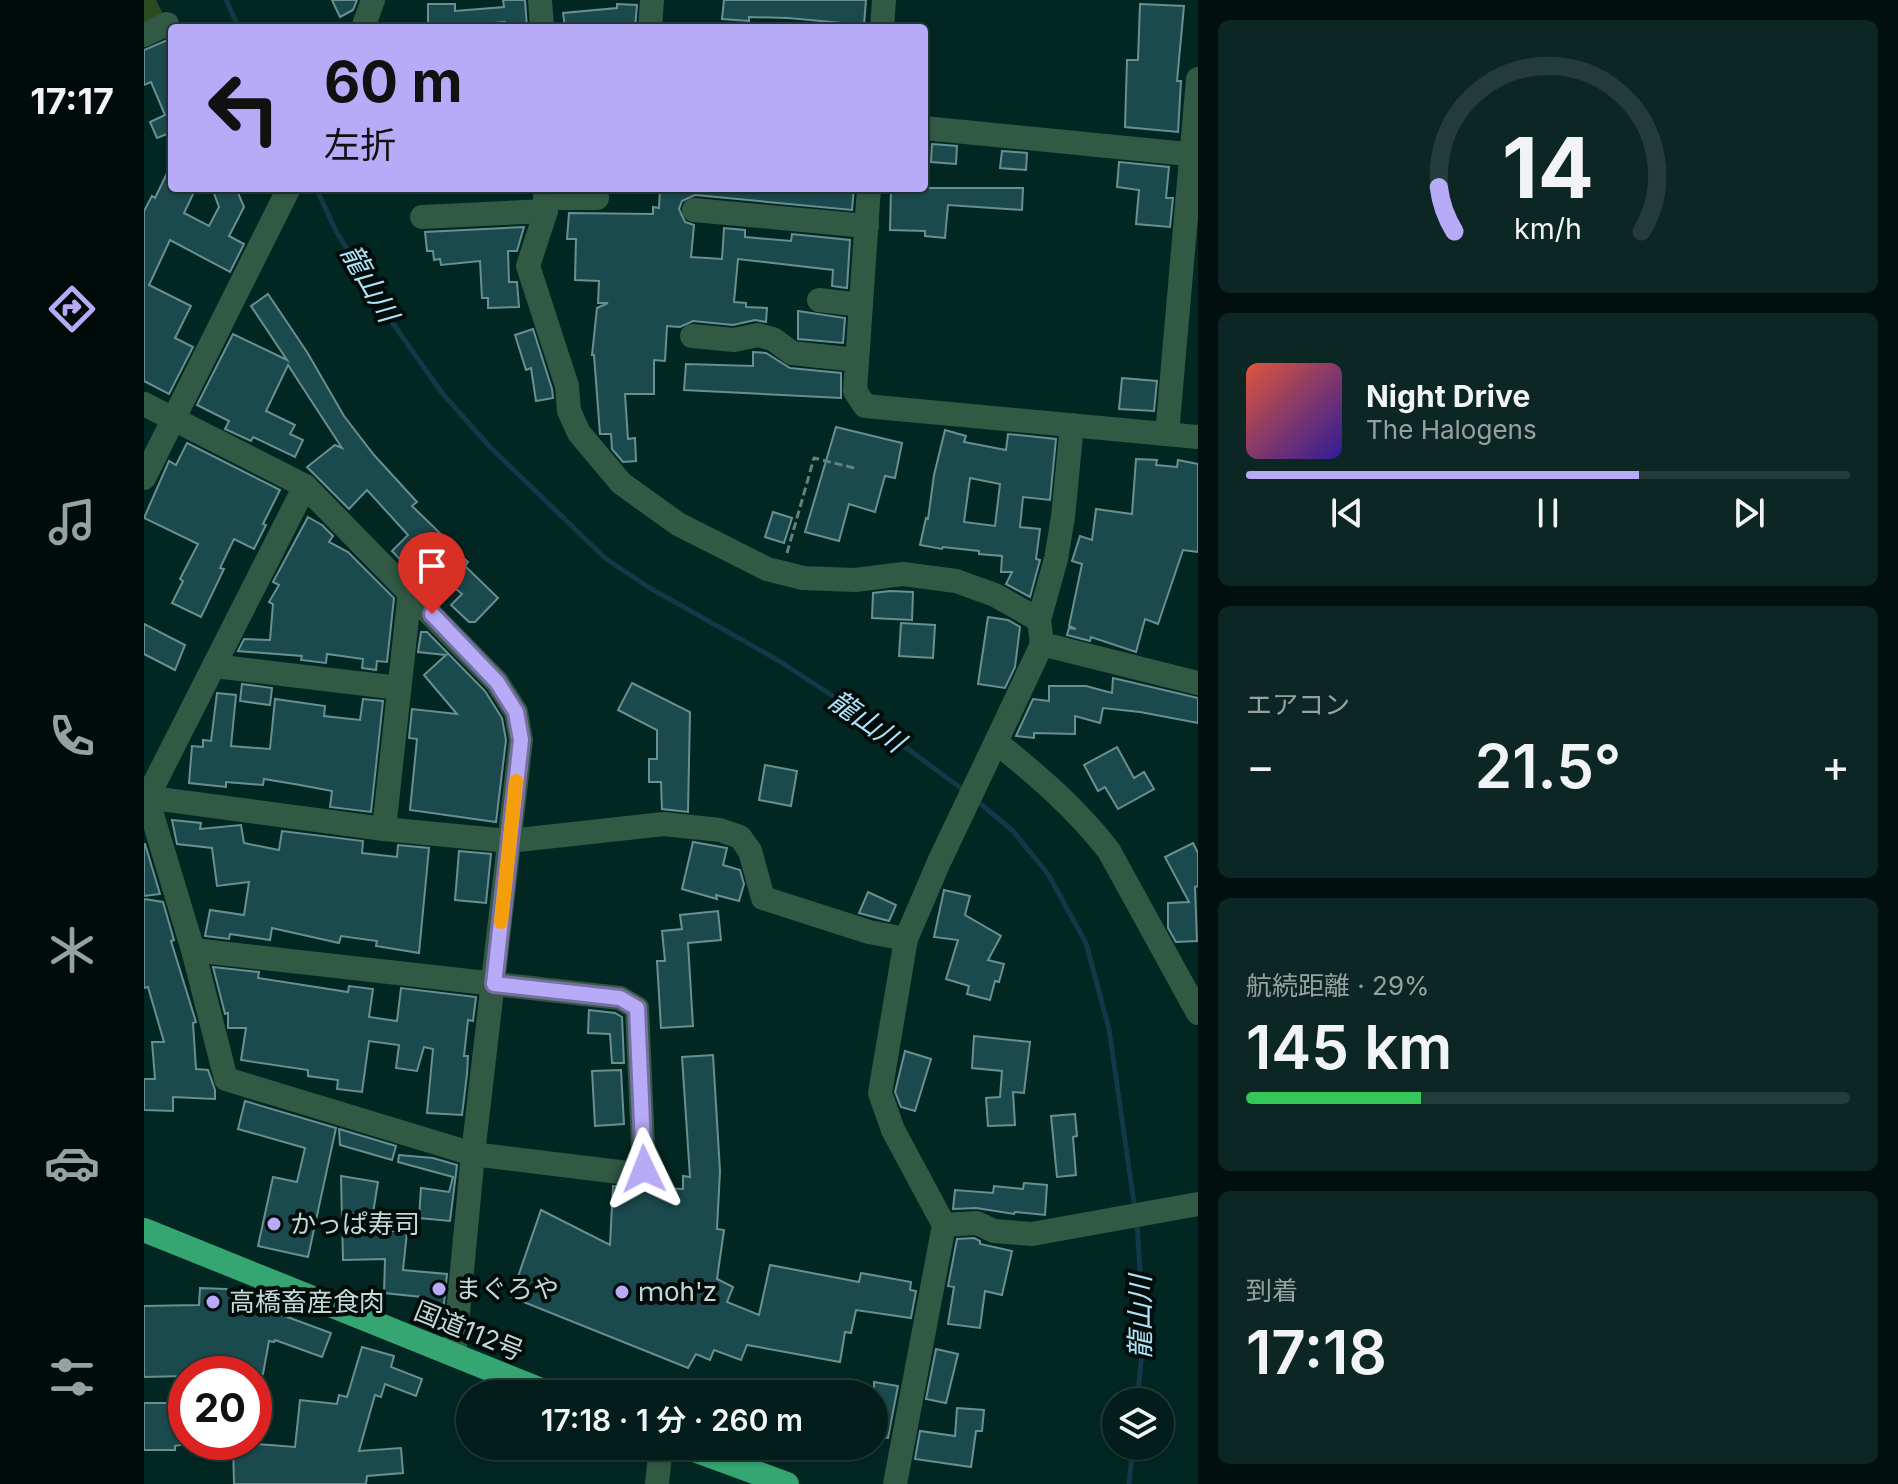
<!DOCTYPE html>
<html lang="ja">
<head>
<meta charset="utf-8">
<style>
  :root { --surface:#021d1a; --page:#0c2623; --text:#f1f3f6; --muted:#96a2a2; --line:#233b39; --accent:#b7abf8 }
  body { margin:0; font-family:Inter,"Noto Sans JP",sans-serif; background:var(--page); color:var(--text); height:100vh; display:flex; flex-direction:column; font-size:30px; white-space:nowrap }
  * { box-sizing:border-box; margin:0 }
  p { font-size:26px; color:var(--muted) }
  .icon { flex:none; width:44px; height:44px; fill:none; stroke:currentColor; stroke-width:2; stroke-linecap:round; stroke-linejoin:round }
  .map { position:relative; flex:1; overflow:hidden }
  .sheet { display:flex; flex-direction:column; gap:20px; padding:20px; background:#01100e; width:700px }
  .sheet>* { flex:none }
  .top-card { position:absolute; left:24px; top:24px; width:760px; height:168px; border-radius:8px; box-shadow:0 2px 6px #0004,0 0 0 2px var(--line); background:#b7abf8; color:#111; overflow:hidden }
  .tools { position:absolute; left:958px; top:1388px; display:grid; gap:16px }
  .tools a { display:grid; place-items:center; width:72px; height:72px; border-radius:50%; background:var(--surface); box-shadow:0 2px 6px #0004,0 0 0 2px var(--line); font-size:40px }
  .speed { position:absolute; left:24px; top:1356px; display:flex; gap:16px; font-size:40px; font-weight:700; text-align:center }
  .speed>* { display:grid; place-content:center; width:104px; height:104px; border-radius:50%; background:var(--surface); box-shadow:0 2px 6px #0004,0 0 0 2px var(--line); line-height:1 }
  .speed .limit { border:12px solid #d22; background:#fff; color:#111 }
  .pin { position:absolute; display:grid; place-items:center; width:68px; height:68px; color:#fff; margin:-82px -34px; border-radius:50% 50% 50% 0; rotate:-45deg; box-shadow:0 0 8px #0007 }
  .pin .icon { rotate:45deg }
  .me { position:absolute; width:88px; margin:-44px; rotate:358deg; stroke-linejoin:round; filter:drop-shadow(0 0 6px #0008) }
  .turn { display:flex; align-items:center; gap:28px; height:168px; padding:0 24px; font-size:36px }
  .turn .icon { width:104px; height:104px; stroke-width:2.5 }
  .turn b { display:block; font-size:56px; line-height:68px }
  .big { font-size:60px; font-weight:600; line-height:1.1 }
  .sheet .widget { flex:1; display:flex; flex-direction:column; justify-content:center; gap:12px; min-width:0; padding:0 28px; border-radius:12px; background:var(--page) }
  .sheet .dial { align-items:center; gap:0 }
  .dial svg { height:208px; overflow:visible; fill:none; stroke:var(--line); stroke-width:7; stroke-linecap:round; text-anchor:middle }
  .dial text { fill:var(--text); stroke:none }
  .song { display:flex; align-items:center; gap:24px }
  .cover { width:96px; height:96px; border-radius:12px; background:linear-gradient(135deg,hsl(10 70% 55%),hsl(250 70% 35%)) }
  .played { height:8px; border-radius:4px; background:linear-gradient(90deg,var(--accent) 65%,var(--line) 65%) }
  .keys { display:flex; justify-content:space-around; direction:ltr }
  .heat { display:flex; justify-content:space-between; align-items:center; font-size:44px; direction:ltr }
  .charge { height:12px; border-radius:6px; background:linear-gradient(90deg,#34c759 29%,var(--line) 0) }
  .trip { position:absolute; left:312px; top:1380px; width:432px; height:80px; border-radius:40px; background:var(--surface); box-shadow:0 2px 6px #0004,0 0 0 2px var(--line); font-weight:600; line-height:80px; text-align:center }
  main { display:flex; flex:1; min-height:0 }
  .tabs { display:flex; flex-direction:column; width:144px; justify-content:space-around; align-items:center; background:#010c0a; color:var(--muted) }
  .tabs .icon { width:56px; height:56px }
  .tabs .on { color:var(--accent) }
  .tabs b { font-size:36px; color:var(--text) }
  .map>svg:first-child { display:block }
  .green { fill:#2b4a1e }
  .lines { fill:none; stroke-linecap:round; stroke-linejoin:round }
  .stream { stroke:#113948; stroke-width:5 }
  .building { fill:#1b4a4e; stroke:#698f93; stroke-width:2; fill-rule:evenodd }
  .path { stroke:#64817c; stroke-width:3; stroke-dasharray:8 4; stroke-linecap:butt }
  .minor { stroke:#315944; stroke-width:24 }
  .highway { stroke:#35a672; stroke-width:24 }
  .route-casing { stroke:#776fa1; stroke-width:20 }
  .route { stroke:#b7abf8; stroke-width:14 }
  .slow { stroke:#f59e0b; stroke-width:14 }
  .poi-dot { fill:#b7abf8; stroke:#020d0b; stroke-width:3 }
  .labels { text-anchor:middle; stroke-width:8; stroke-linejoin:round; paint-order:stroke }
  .poi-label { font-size:26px; fill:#c5d9d4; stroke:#020d0b; text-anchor:start }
  .street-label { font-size:26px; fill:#c5d9d4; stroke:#020d0b }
  .water-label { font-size:28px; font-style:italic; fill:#ace1f8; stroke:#020d0b }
</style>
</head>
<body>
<main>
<nav class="tabs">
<b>17:17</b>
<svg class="icon on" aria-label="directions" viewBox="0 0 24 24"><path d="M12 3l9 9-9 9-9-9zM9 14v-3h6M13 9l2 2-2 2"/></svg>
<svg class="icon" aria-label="music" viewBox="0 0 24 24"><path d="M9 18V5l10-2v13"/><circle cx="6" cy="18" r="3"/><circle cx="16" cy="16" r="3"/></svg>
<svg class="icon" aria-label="phone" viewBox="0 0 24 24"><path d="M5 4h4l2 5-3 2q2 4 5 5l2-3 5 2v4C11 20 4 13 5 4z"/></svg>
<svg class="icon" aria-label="climate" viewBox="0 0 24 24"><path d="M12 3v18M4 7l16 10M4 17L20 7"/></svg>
<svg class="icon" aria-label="car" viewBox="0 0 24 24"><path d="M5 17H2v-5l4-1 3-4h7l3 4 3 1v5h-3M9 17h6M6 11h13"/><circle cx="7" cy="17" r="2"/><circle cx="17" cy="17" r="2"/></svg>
<svg class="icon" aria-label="filters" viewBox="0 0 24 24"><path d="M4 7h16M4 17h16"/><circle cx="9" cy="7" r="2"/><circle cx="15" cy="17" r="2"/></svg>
</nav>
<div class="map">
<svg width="1054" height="1484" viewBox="0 0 1054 1484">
  <rect width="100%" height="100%" fill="#022722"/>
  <!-- green -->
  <path class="green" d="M0 0H12L19 14 0 23Z"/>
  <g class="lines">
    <!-- stream -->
    <g class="stream">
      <path d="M82 0 95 28"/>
      <path d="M172 188 192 231 245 318 298 393 347 448 461 558 504 587 632 659 715 713 821 791"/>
      <path d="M832 800 869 831 904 874 942 943 965 1029 991 1210"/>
      <path d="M993 1224 1000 1332 993 1402"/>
      <path d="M985 1484 989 1446"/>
    </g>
  </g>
  <!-- building -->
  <g class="building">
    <path d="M188 0H213L209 10 196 17Z"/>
    <path d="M359 0H381L383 28H362L361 22 284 28V4H311V11L360 7Z"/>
    <path d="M580 0H722L720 25 644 18 605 17V21L578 19Z"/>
    <path d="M473 4 493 5 491 28H421L419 13 473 8Z"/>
    <path d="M996 4 1040 6 1033 81H1037L1034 132 981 127 983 60H994Z"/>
    <path d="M28 38V132L13 138 6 122 21 115 7 82 0 85V50Z"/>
    <path d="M788 144 813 146 812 164 787 162Z"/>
    <path d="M858 151 883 153 882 170 856 168Z"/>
    <path d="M975 162 1025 167 1022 198H1029L1026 227 992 224 995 190 973 187Z"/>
    <path d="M28 163V188H52L40 213 65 226 75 207 68 188H92L100 207 85 236 100 244 86 272 26 240 5 285 47 306 31 338 49 347 25 394 0 381V211L8 196 11 198Z"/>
    <path d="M516 188H710L708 210 551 195 538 201 535 209 541 222 550 225 547 257 578 259 580 228 601 230V237L647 241 648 234 706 240 703 288 688 286 689 270 594 259 590 302 602 303V307L623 308 622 322 611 320 589 325 549 321 536 327 523 326 521 361 510 360V394H481L484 439 491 438 492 461 479 462 468 449 467 434H456L450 355H448L453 308 464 303H454L455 281 431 280 432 239H423L425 213 509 214V207L515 208Z"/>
    <path d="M747 188H879L878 210 804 205 801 238 781 236V231L746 230Z"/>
    <path d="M380 227 373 251H364L365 282H373L375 307 344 308V298H338L336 261 297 265 296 259 290 260 289 251H283L281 232Z"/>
    <path d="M124 294 163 352 200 416 230 455 273 502 268 506 300 537 297 539 324 562 321 566 354 598 331 622H325L307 605 318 594 277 560 266 570 248 551 264 535 223 490 205 509 163 467 191 445 198 448 144 365 122 411 151 425 146 434 159 440 151 457 109 437 107 441 81 429 85 421 53 405 89 334 143 360 107 306Z"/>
    <path d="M654 311 701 318 699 343 654 339Z"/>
    <path d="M389 329 408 389 409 398 392 401 387 368 382 370 371 335Z"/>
    <path d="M609 352 622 353 646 368 697 373V398L540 390 542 364 609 366Z"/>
    <path d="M978 378 1013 381 1010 411 975 409Z"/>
    <path d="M692 427 758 443 751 478 741 476 731 512 705 504 695 541 661 532Z"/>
    <path d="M801 430 822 436 820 442 862 450 864 434 912 439 906 500 879 497 876 527 896 529 892 559 896 560 886 597 862 584 868 572H857L858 556 835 554V551L799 547 798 549 776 545 782 518 784 519 790 475ZM826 478 856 484 851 526 820 522Z"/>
    <path d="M43 443 136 490 119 524 122 525 110 549 90 539 76 568 80 569 57 617 28 603 39 581 36 579 54 544 0 518 25 461 32 465Z"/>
    <path d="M992 459 1013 460 1012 465 1033 467 1034 460 1054 464V552L1039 550 1014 624 1001 619 992 652 947 637 946 641 923 635 925 628 932 629 925 626 938 564 928 561 936 536 948 540 952 509 988 514Z"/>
    <path d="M629 512 648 518 640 543 621 537Z"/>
    <path d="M164 517 178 525 189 536 185 542 204 552 250 598 243 662 233 661 232 670 218 668 219 659 183 654 182 663 157 660 158 656 94 651 100 639 126 640 129 604 125 602 135 585 129 582Z"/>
    <path d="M746 591 769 592 768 620 728 618 729 593Z"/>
    <path d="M844 617 864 620 876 627 871 667 861 688 834 684Z"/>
    <path d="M757 623 791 625 789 658 755 656Z"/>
    <path d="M0 624 41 645 31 670 0 654Z"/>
    <path d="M277 632H283L341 691 358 718 362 740 352 822 266 810 273 739 265 738 268 709 313 714 280 675 302 655 274 652Z"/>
    <path d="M969 678 1054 698V723L996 712 959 708 956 723 931 716V734L890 733V738L872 736 889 699 905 701V686H942L968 693Z"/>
    <path d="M488 683 546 712 544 812 518 809 517 782H505V759H513V730L474 710Z"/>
    <path d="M98 684 128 688 126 705 96 701Z"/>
    <path d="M73 693 92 695 87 746 126 749 131 699 181 706 180 716 216 720 219 699 239 701 227 812 186 807 188 791 156 785 120 779 119 785 82 782V787L45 783 48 746 59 747V740L67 741Z"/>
    <path d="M973 747 990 778 1000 772 1010 789 974 809 961 787 954 791 940 765Z"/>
    <path d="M621 765 653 771 647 806 615 800Z"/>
    <path d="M28 820 57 823 56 829 97 825 100 843 135 850 138 831 219 841 218 853 253 857 254 845 285 848 275 953 232 946 233 941 197 936 195 943 128 928 126 940 86 934 85 939 61 936 66 910 100 915 105 882 73 886 68 848 33 844Z"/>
    <path d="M549 842 583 848 579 865 596 870 600 884 595 901 572 895 573 899 538 889Z"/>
    <path d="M1049 843 1054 853V886L1051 887 1053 941 1032 942 1024 928V903L1045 902 1021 857Z"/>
    <path d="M0 844H1L16 894 0 896Z"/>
    <path d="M315 851 347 854 342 903 311 900Z"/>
    <path d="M800 890 826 896 821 915 857 936 844 960 860 964 855 982 851 981 846 1000 823 994 825 986 802 979 814 940 790 937Z"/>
    <path d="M724 892 752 905 745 921 715 913Z"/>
    <path d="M0 899 19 902 30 940 27 941 52 1022 49 1023 52 1069 64 1070 71 1090V1099L29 1097V1111L0 1110V1079H11L8 1042H20L4 987 0 988Z"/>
    <path d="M574 911 577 940 544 943 549 1026 517 1028 513 961H521L518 931 538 929 536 915Z"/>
    <path d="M69 967 115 972 114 978 204 992 205 986 229 989 225 1017 253 1021 257 988 332 997 329 1021 324 1020 320 1056H324L323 1074 318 1115 283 1113 289 1049 280 1047 273 1071 252 1068 255 1045 225 1041 218 1092 193 1089 194 1080 164 1076V1070L97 1060 102 1028H84V1013L81 1014Z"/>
    <path d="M445 1010 471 1013 478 1017 480 1063H468L466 1034 444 1033Z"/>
    <path d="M830 1036 886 1042 880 1093 869 1092 871 1125 844 1126 842 1098 856 1097 858 1071 828 1068Z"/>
    <path d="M761 1051 787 1059 771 1111 757 1107 751 1092Z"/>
    <path d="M569 1055 576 1171 573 1229 580 1230 573 1279 589 1287 583 1302 615 1315 626 1265 715 1282 717 1273 767 1282 766 1290 772 1291 767 1318 712 1310 707 1333 701 1332 696 1362 603 1345 597 1360 570 1350 566 1360 552 1354 544 1368 367 1297 397 1210 466 1245 469 1186 539 1189V1176L546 1177 538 1057Z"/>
    <path d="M477 1070 480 1124 451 1126 448 1071Z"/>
    <path d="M101 1101 192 1128 164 1257 114 1246 129 1177 153 1182 161 1148 94 1129Z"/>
    <path d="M931 1114 933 1136 929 1137 932 1175 913 1177 907 1116Z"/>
    <path d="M195 1129 252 1146 248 1160 196 1145Z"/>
    <path d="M255 1155 289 1158 313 1165 306 1221 275 1218 277 1188 305 1192 309 1177 254 1162Z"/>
    <path d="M197 1176 234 1182 229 1213H233L234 1230 263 1232 259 1270 303 1274 300 1304 277 1303 278 1297 240 1293 241 1259 199 1260Z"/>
    <path d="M880 1183 903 1185 901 1215 871 1212 870 1214 832 1208 809 1209 811 1190 849 1193 850 1186 879 1189Z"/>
    <path d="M830 1238 836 1241V1244L868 1251 858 1295 841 1291 836 1328 804 1324 810 1287 804 1286 813 1239Z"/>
    <path d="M56 1288 82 1289 140 1305 138 1315 187 1333 178 1357 131 1340 130 1342 125 1341 119 1374 0 1377V1306L55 1305Z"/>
    <path d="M218 1347 250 1356 247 1367 278 1379 272 1396 241 1384 237 1397 231 1395 215 1451 257 1448 259 1473 223 1476 222 1484H90L89 1442 151 1447 156 1400 193 1404 195 1395 203 1397Z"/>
    <path d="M792 1349 814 1354 802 1403 782 1399Z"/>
    <path d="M730 1382 754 1386 744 1438 730 1436Z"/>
    <path d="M0 1403H30V1410L42 1408V1444L31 1446V1450H0Z"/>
    <path d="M813 1408 840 1410 838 1431H832L827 1467 771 1459 776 1431 811 1436Z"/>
  </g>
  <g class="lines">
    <!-- path -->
    <path class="path" d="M643 553 670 458 714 469"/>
    <!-- minor -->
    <g class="minor">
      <path d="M396 0 398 28"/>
      <path d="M219 28 229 0"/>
      <path d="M506 28 508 0"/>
      <path d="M738 28 740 0"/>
      <path d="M0 35 23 24"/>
      <path d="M780 128 1054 155"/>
      <path d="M401 188 402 211 384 266 423 386 425 411 435 433 477 483 534 524 623 569 659 578 711 580 759 574 812 581 851 595 895 620 898 644 1054 683"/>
      <path d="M725 188 711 391 721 406 1054 437"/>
      <path d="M401 198H453"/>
      <path d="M550 210 723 226"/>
      <path d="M278 217 402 211"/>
      <path d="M675 300 717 305"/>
      <path d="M548 336 590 340 614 335 629 339 648 353 713 360"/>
      <path d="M0 404 161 486 353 682 372 712 377 740 329 1154 310 1355"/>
      <path d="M1023 434 1054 79"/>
      <path d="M0 478 145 188"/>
      <path d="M895 620 912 559 919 517 928 425"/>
      <path d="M898 644 852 742C893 775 933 809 965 851L1054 1013"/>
      <path d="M70 666 255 688"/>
      <path d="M0 797 240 829 365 841 520 824 576 830 596 837 606 851 619 898 725 932 762 939"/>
      <path d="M240 829 266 591"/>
      <path d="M49 950 476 998 493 1008 500 1169 492 1174 329 1154 82 1079 49 950 3 798 161 486"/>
      <path d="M800 1225 833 1223 850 1231 888 1234 1054 1204"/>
      <path d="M513 1484 517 1446"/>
      <path d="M751 1484 800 1225 749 1130 736 1093 762 939 795 862 852 742"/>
    </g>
    <!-- highway -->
    <g class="highway">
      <path d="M0 1230 407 1394"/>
      <path d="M539 1446 643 1484"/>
    </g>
  </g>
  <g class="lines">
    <!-- route casing -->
    <g class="route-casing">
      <path id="route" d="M288 614 353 682 372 712 377 740 350 984 476 998 493 1008 500 1169"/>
    </g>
    <!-- route -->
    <use href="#route" class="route"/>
    <!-- slow -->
    <path class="slow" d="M357 922 372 781"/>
  </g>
  <!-- markers -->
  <g class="poi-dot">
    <circle cx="130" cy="1224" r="8"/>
    <circle cx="295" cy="1289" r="8"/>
    <circle cx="478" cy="1292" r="8"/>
    <circle cx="69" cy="1302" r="8"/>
  </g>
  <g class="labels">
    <!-- poi labels -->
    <g class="poi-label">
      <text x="146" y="1233">かっぱ寿司</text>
      <text x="311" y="1298">まぐろや</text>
      <text x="494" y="1301">ｍoh'z</text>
      <text x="85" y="1311">高橋畜産食肉</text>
    </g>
    <!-- street labels -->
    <g class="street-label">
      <text transform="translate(325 1331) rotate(22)" y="9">国道112号</text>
    </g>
    <!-- water labels -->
    <g class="water-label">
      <text transform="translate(226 283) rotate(60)" y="10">龍山川</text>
      <text transform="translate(723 721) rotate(35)" y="10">龍山川</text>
      <text transform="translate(996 1317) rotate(-90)" y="10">龍山川</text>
    </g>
  </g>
</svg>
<div class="tools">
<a><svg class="icon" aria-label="layers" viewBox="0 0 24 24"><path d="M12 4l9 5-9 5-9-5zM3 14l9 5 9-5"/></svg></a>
</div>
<div class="speed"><div class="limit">20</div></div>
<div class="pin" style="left:288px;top:614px;background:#d93025"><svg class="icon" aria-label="arrive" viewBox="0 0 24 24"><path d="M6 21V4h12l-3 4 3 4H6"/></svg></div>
<svg class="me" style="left:500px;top:1169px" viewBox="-20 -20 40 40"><path d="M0-17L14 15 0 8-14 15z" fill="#b7abf8" stroke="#fff" stroke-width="4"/></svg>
<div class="trip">17:18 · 1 分 · 260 m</div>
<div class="top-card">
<div class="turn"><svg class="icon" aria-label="left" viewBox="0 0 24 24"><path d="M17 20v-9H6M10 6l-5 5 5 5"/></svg><div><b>60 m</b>左折</div></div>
</div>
</div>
<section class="sheet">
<div class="widget dial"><svg viewBox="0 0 100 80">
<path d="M14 69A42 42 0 1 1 86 69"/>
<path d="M14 69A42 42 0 0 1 8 52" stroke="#b7abf8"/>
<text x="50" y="56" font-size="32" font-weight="700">14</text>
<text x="50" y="72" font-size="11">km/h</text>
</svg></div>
<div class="widget">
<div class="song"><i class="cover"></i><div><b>Night Drive</b><p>The Halogens</p></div></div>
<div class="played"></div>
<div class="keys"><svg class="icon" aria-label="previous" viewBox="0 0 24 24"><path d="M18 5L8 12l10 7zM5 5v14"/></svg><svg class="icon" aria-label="pause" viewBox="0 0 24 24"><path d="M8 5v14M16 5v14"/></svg><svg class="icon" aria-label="next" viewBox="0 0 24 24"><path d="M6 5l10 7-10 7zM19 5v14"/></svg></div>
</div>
<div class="widget"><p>エアコン</p>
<div class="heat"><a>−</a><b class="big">21.5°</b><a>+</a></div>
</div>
<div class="widget"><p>航続距離 · 29%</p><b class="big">145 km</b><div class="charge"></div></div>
<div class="widget"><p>到着</p><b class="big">17:18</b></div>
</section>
</main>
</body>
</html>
